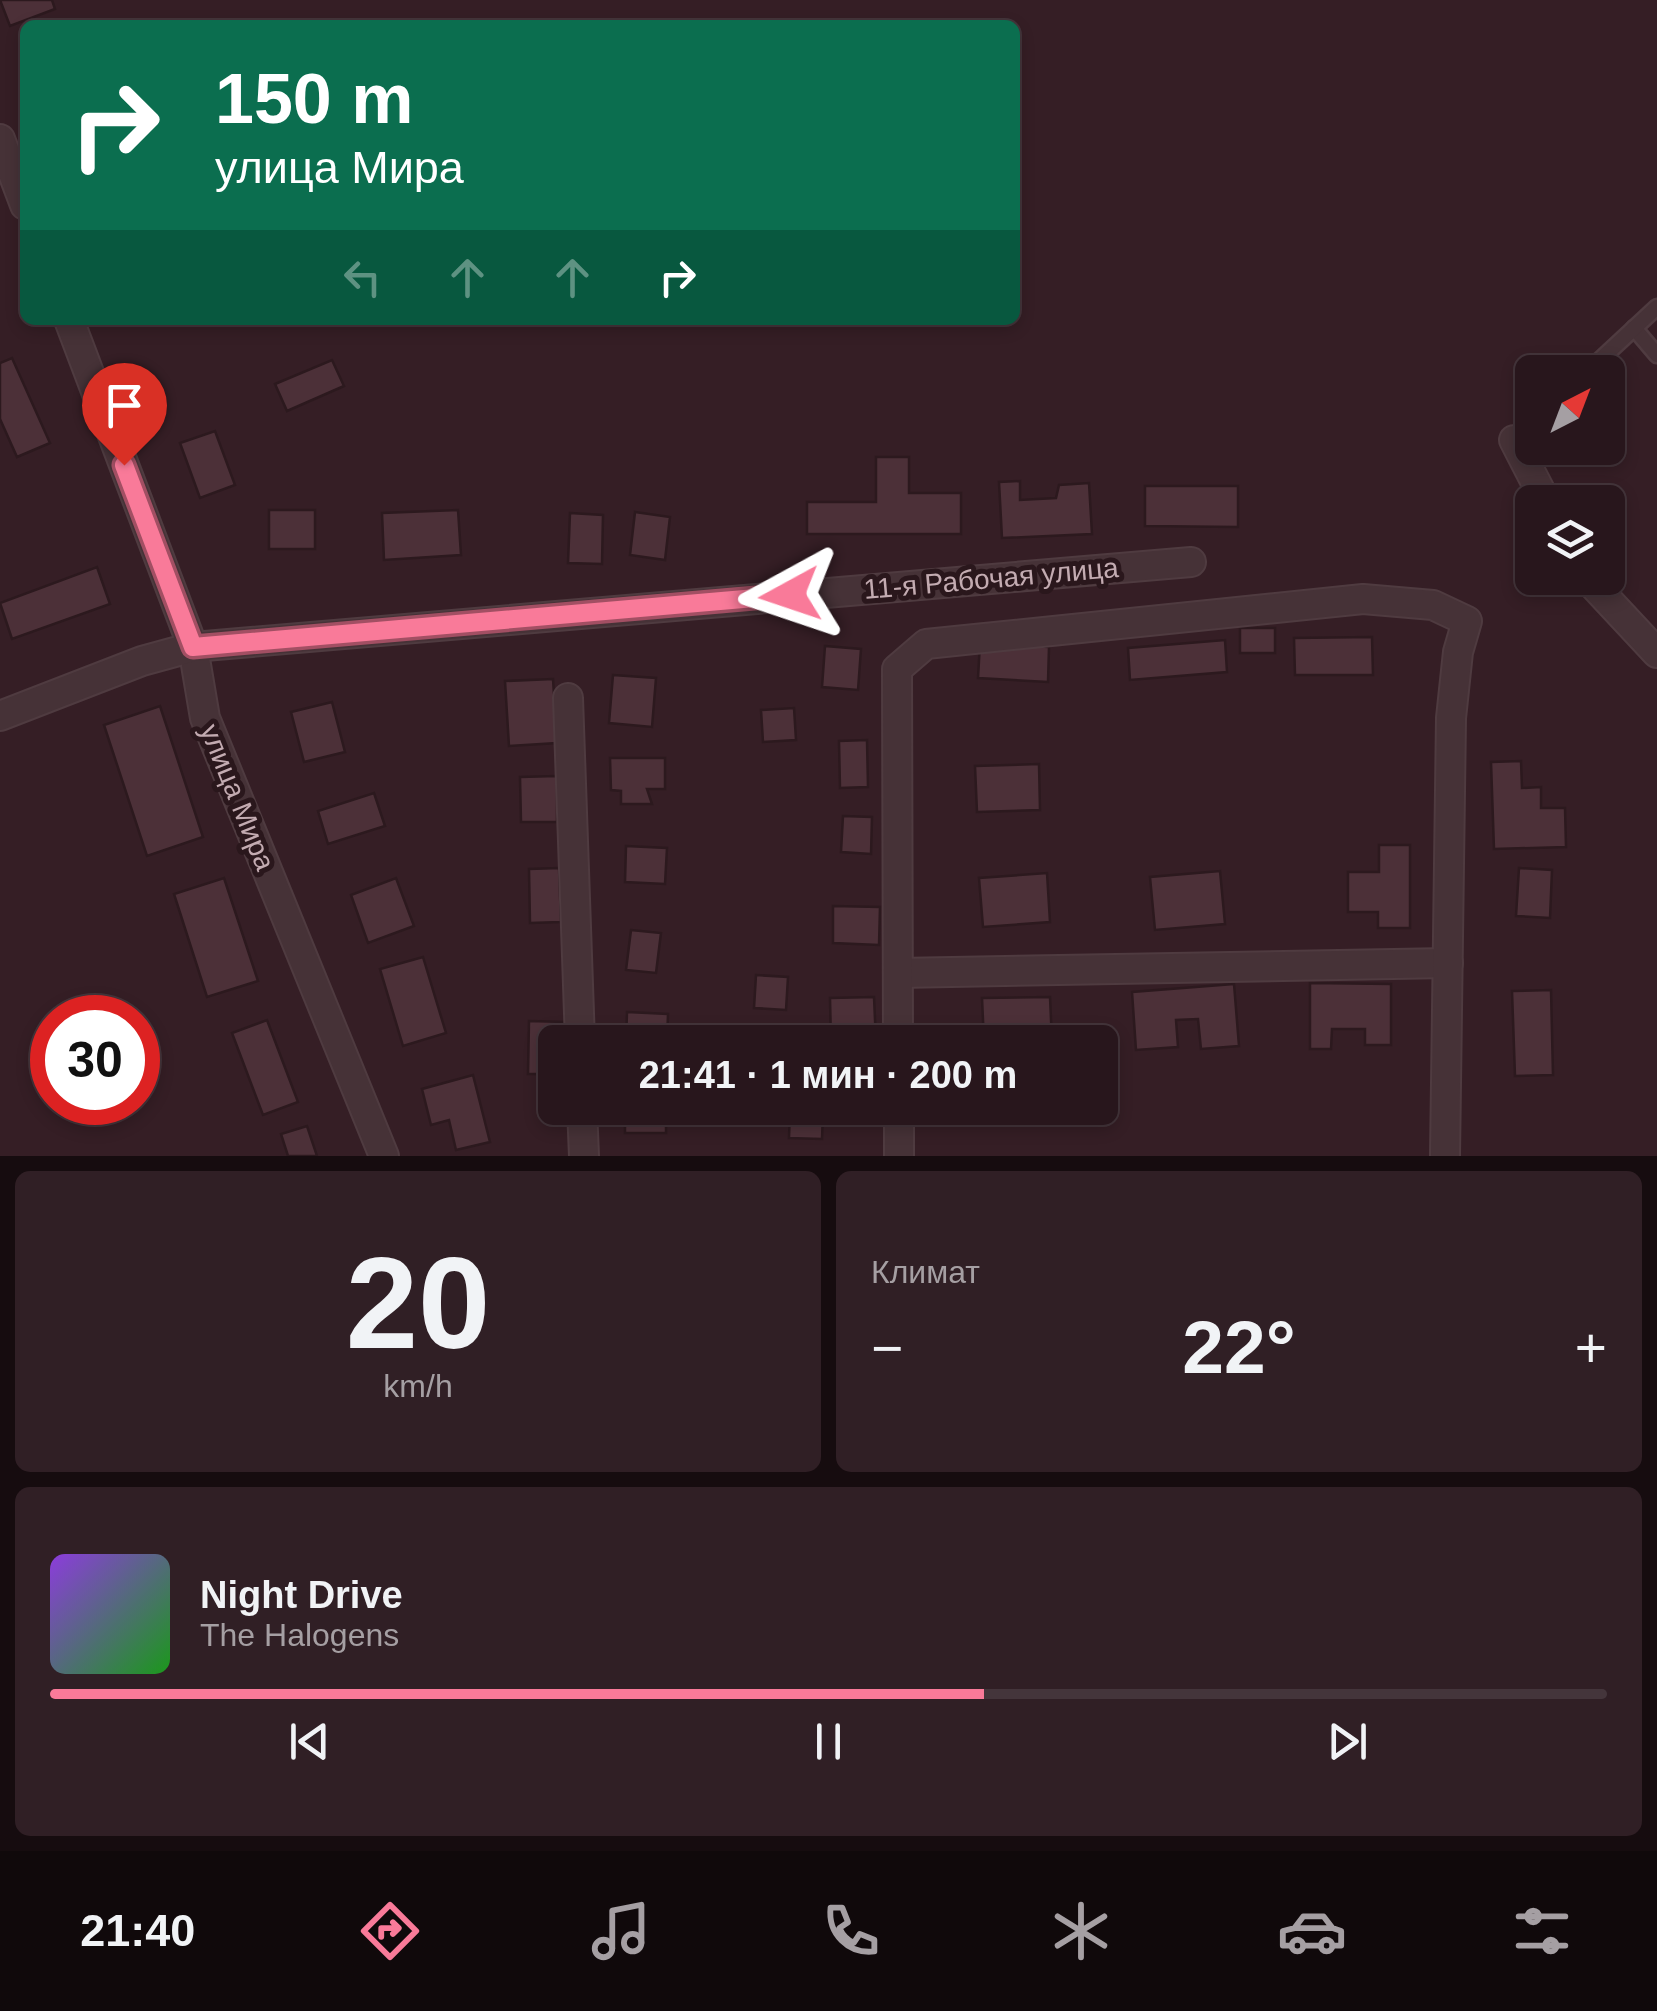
<!DOCTYPE html>
<html lang="ru">
<head>
<meta charset="utf-8">
<style>
  :root { --surface:#28161c; --page:#301f25; --text:#f1f3f6; --muted:#a59fa3; --line:#44353b; --accent:#f97a99 }
  body { margin:0; font-family:Helvetica,sans-serif; background:var(--page); color:var(--text); height:100vh; display:flex; flex-direction:column; font-size:38px; white-space:nowrap }
  * { box-sizing:border-box; margin:0 }
  p { font-size:32px; color:var(--muted) }
  .icon { flex:none; width:55px; height:55px; fill:none; stroke:currentColor; stroke-width:2; stroke-linecap:round; stroke-linejoin:round }
  .map { position:relative; height:1156px; overflow:hidden }
  .panel { display:flex; flex-direction:column; gap:15px; padding:15px; background:#160c0f; flex:1 }
  .panel>* { flex:none }
  .guide { position:absolute; left:20px; top:20px; width:1000px; height:305px; border-radius:15px; box-shadow:0 5px 15px #0003,0 0 0 2px var(--line); background:#0b6e4f; color:#fff; overflow:hidden }
  .needle { width:65px; rotate:42deg }
  .fabs { position:absolute; left:1515px; top:355px; display:grid; gap:20px }
  .fabs a { display:grid; place-items:center; width:110px; height:110px; border-radius:15px; background:var(--surface); box-shadow:0 5px 15px #0003,0 0 0 2px var(--line); font-size:50px }
  .speed { position:absolute; left:30px; top:995px; display:flex; gap:20px; font-size:50px; font-weight:700; text-align:center }
  .speed>* { display:grid; place-content:center; width:130px; height:130px; border-radius:50%; background:var(--surface); box-shadow:0 5px 15px #0003,0 0 0 2px var(--line); line-height:1 }
  .speed .limit { border:15px solid #d22; background:#fff; color:#111 }
  .pin { position:absolute; display:grid; place-items:center; width:85px; height:85px; color:#fff; margin:-102px -42px; border-radius:50% 50% 50% 0; rotate:-45deg; box-shadow:0 0 10px #0007 }
  .pin .icon { rotate:45deg }
  .me { position:absolute; width:110px; margin:-55px; rotate:265deg; stroke-linejoin:round; filter:drop-shadow(0 0 8px #0008) }
  .turn { display:flex; align-items:center; gap:35px; height:210px; padding:0 30px; font-size:45px }
  .turn .icon { width:130px; height:130px; stroke-width:2.5 }
  .turn b { display:block; font-size:70px; line-height:85px }
  .lanes { display:flex; align-items:center; height:95px; padding:0 30px; background:#0003; justify-content:center; gap:50px; direction:ltr }
  .lanes .off { opacity:.35 }
  .big { font-size:75px; font-weight:800; line-height:1.1 }
  .panel .card { flex:1; display:flex; flex-direction:column; justify-content:center; gap:15px; min-width:0; padding:0 35px; border-radius:15px; background:var(--page) }
  .panel .dial { align-items:center; gap:0 }
  .dial b { font-size:130px; line-height:1 }
  .song { display:flex; align-items:center; gap:30px }
  .cover { width:120px; height:120px; border-radius:15px; background:linear-gradient(135deg,hsl(270 70% 55%),hsl(120 70% 35%)) }
  .played { height:10px; border-radius:5px; background:linear-gradient(90deg,var(--accent) 60%,var(--line) 60%) }
  .keys { display:flex; justify-content:space-around; direction:ltr }
  .heat { display:flex; justify-content:space-between; align-items:center; font-size:55px; direction:ltr }
  .panel .tiles { flex:1; display:grid; gap:15px; grid-template-columns:1fr 1fr }
  .card:last-child { grid-column:span 2 }
  .trip { position:absolute; left:538px; top:1025px; width:580px; height:100px; border-radius:15px; background:var(--surface); box-shadow:0 5px 15px #0003,0 0 0 2px var(--line); font-weight:800; line-height:100px; text-align:center }
  .dock { display:flex; height:160px; justify-content:space-around; align-items:center; background:#10090b; color:var(--muted) }
  .dock .icon { width:70px; height:70px }
  .dock .current { color:var(--accent) }
  .dock b { font-size:45px; color:var(--text) }
  .map>svg:first-child { display:block }
  .building { fill:#4c3038; stroke:#2c191e; stroke-width:2.5 }
  .lines { fill:none; stroke-linecap:round; stroke-linejoin:round }
  .lane-casing { stroke:#4f3b40; stroke-width:19 }
  .street-casing { stroke:#4f3b40; stroke-width:32 }
  .lane { stroke:#463237; stroke-width:14 }
  .street { stroke:#463237; stroke-width:28 }
  .route-casing { stroke:#a24f63; stroke-width:25 }
  .route { stroke:#f97a99; stroke-width:18 }
  .labels { text-anchor:middle; stroke-width:10; stroke-linejoin:round; paint-order:stroke }
  .street-label { font-size:28px; fill:#c3abb1; stroke:#2a171c }
</style>
</head>
<body>
<div class="map">
<svg width="1657" height="1156" viewBox="0 0 1657 1156">
  <rect width="100%" height="100%" fill="#351e25"/>
  <!-- building -->
  <g class="building">
    <path d="M0 0H52L55 9 10 26Z"/>
    <path d="M12 358 50 443 17 457 0 419V363Z"/>
    <path d="M332 360 344 386 287 411 275 384Z"/>
    <path d="M215 431 235 485 200 498 180 443Z"/>
    <path d="M876 457H909V493H961V534H807V502H876Z"/>
    <path d="M1020 481V500L1056 498 1059 485 1089 483 1092 534 1002 538 999 482Z"/>
    <path d="M1145 486H1238V527L1145 526Z"/>
    <rect x="269" y="510" width="46" height="39"/>
    <path d="M458 510 461 555 384 560 382 513Z"/>
    <path d="M635 512 670 517 665 560 630 555Z"/>
    <path d="M570 513 603 515 602 564 568 563Z"/>
    <path d="M97 567 110 604 12 639 0 603Z"/>
    <rect x="1240" y="628" width="35" height="25"/>
    <path d="M1372 637 1373 675H1295L1294 638Z"/>
    <path d="M1225 640 1227 672 1130 680 1128 648Z"/>
    <path d="M980 643 1049 647 1048 682 978 678Z"/>
    <path d="M825 646 861 649 858 690 822 687Z"/>
    <path d="M613 675 656 678 652 727 609 723Z"/>
    <path d="M553 679 557 743 509 746 505 681Z"/>
    <path d="M332 702 345 752 304 762 291 712Z"/>
    <path d="M160 706 203 837 147 856 104 725Z"/>
    <path d="M794 708 796 740 763 742 761 710Z"/>
    <path d="M867 740 868 787 840 788 839 741Z"/>
    <path d="M610 758H665V789H647L652 804H621V791L611 790Z"/>
    <path d="M1521 761 1522 788 1541 787V808H1565L1566 847 1494 849 1491 762Z"/>
    <path d="M1039 764 1040 810 977 812 975 766Z"/>
    <path d="M557 776V822H521L520 777Z"/>
    <path d="M374 793 385 826 328 844 318 811Z"/>
    <path d="M843 816 872 817 871 854 841 852Z"/>
    <path d="M1379 845H1410V928H1378V912H1348V872H1379Z"/>
    <path d="M626 846 667 848 665 884 625 882Z"/>
    <path d="M559 868 561 922 530 923 529 869Z"/>
    <path d="M1519 868 1552 870 1550 918 1516 916Z"/>
    <path d="M1220 871 1225 924 1155 930 1150 877Z"/>
    <path d="M1047 873 1050 922 983 927 979 878Z"/>
    <path d="M224 878 258 981 207 997 174 894Z"/>
    <path d="M396 878 414 926 368 943 351 895Z"/>
    <path d="M833 906 880 907 879 945 833 943Z"/>
    <path d="M631 930 661 933 656 973 626 970Z"/>
    <path d="M423 957 446 1033 403 1046 380 969Z"/>
    <path d="M756 975 788 977 786 1010 754 1008Z"/>
    <path d="M1310 983 1391 984V1045H1365V1029H1332L1331 1049H1310Z"/>
    <path d="M1234 984 1239 1046 1201 1049 1198 1019 1176 1020 1178 1047 1136 1050 1132 992Z"/>
    <path d="M1551 990 1553 1075 1515 1076 1512 991Z"/>
    <path d="M874 997 876 1042H831L830 998Z"/>
    <path d="M1050 997 1052 1042H984L982 998Z"/>
    <path d="M627 1012 668 1014 667 1042H626Z"/>
    <path d="M267 1020 298 1102 263 1115 232 1033Z"/>
    <path d="M529 1021 566 1022 565 1042H555V1074H528Z"/>
    <path d="M473 1075 490 1142 456 1150 449 1120 431 1125 422 1089Z"/>
    <rect x="625" y="1108" width="41" height="25"/>
    <path d="M790 1111 823 1112 822 1139 789 1138Z"/>
    <path d="M307 1126 317 1156H288L281 1134Z"/>
  </g>
  <g class="lines">
    <!-- lane casing -->
    <g class="lane-casing">
      <g id="lane">
        <path d="M1634 328 1657 355"/>
        <path d="M1587 372 1657 307"/>
        <path d="M1514 440 1532 423"/>
      </g>
    </g>
    <!-- street casing -->
    <g class="street-casing">
      <g id="street">
        <path d="M0 139 25 205"/>
        <path d="M69 320 193 647 205 718 384 1156"/>
        <path d="M1514 440 1546 502"/>
        <path d="M1587 578 1657 653"/>
        <path d="M568 698 580 1042"/>
        <path d="M0 716 142 661 193 647 1191 562"/>
        <path d="M898 973 1448 963"/>
        <path d="M898 1042 897 669 926 644 1363 599 1433 605 1467 621 1458 652 1451 718 1445 1156"/>
        <path d="M582 1108 584 1156"/>
        <path d="M899 1108V1156"/>
      </g>
    </g>
    <!-- lane -->
    <use href="#lane" class="lane"/>
    <!-- street -->
    <use href="#street" class="street"/>
  </g>
  <g class="lines">
    <!-- route casing -->
    <g class="route-casing">
      <path id="route" d="M124 465 193 647 790 595"/>
    </g>
    <!-- route -->
    <use href="#route" class="route"/>
  </g>
  <g class="labels">
    <!-- street labels -->
    <g class="street-label">
      <text transform="translate(991 578) rotate(-5)" y="10">11-я Рабочая улица</text>
      <text transform="translate(238 797) rotate(68)" y="10">улица Мира</text>
    </g>
  </g>
</svg>
<div class="fabs">
<a><svg class="needle" viewBox="-14 -14 28 28"><path d="M0-13l5 13h-10z" fill="#e53935"/><path d="M0 13l5-13h-10z" fill="#a59fa3"/></svg></a>
<a><svg class="icon" aria-label="layers" viewBox="0 0 24 24"><path d="M12 4l9 5-9 5-9-5zM3 14l9 5 9-5"/></svg></a>
</div>
<div class="speed"><div class="limit">30</div></div>
<div class="pin" style="left:124px;top:465px;background:#d93025"><svg class="icon" aria-label="arrive" viewBox="0 0 24 24"><path d="M6 21V4h12l-3 4 3 4H6"/></svg></div>
<svg class="me" style="left:790px;top:595px" viewBox="-20 -20 40 40"><path d="M0-17L14 15 0 8-14 15z" fill="#f97a99" stroke="#fff" stroke-width="4"/></svg>
<div class="trip">21:41 · 1 мин · 200 m</div>
<div class="guide">
<div class="turn"><svg class="icon" aria-label="right" viewBox="0 0 24 24"><path d="M7 20v-9h11M14 6l5 5-5 5"/></svg><div><b>150 m</b>улица Мира</div></div>
<div class="lanes"><svg class="icon off" aria-label="left" viewBox="0 0 24 24"><path d="M17 20v-9H6M10 6l-5 5 5 5"/></svg><svg class="icon off" aria-label="ahead" viewBox="0 0 24 24"><path d="M12 20V5M6 11l6-6 6 6"/></svg><svg class="icon off" aria-label="ahead" viewBox="0 0 24 24"><path d="M12 20V5M6 11l6-6 6 6"/></svg><svg class="icon" aria-label="right" viewBox="0 0 24 24"><path d="M7 20v-9h11M14 6l5 5-5 5"/></svg></div>
</div>
</div>
<section class="panel">
<div class="tiles">
<div class="card dial"><b>20</b><p>km/h</p></div>
<div class="card"><p>Климат</p>
<div class="heat"><a>−</a><b class="big">22°</b><a>+</a></div>
</div>
<div class="card">
<div class="song"><i class="cover"></i><div><b>Night Drive</b><p>The Halogens</p></div></div>
<div class="played"></div>
<div class="keys"><svg class="icon" aria-label="previous" viewBox="0 0 24 24"><path d="M18 5L8 12l10 7zM5 5v14"/></svg><svg class="icon" aria-label="pause" viewBox="0 0 24 24"><path d="M8 5v14M16 5v14"/></svg><svg class="icon" aria-label="next" viewBox="0 0 24 24"><path d="M6 5l10 7-10 7zM19 5v14"/></svg></div>
</div>
</div>
</section>
<nav class="dock">
<b>21:40</b>
<svg class="icon current" aria-label="directions" viewBox="0 0 24 24"><path d="M12 3l9 9-9 9-9-9zM9 14v-3h6M13 9l2 2-2 2"/></svg>
<svg class="icon" aria-label="music" viewBox="0 0 24 24"><path d="M9 18V5l10-2v13"/><circle cx="6" cy="18" r="3"/><circle cx="16" cy="16" r="3"/></svg>
<svg class="icon" aria-label="phone" viewBox="0 0 24 24"><path d="M5 4h4l2 5-3 2q2 4 5 5l2-3 5 2v4C11 20 4 13 5 4z"/></svg>
<svg class="icon" aria-label="climate" viewBox="0 0 24 24"><path d="M12 3v18M4 7l16 10M4 17L20 7"/></svg>
<svg class="icon" aria-label="car" viewBox="0 0 24 24"><path d="M5 17H2v-5l4-1 3-4h7l3 4 3 1v5h-3M9 17h6M6 11h13"/><circle cx="7" cy="17" r="2"/><circle cx="17" cy="17" r="2"/></svg>
<svg class="icon" aria-label="filters" viewBox="0 0 24 24"><path d="M4 7h16M4 17h16"/><circle cx="9" cy="7" r="2"/><circle cx="15" cy="17" r="2"/></svg>
</nav>
</body>
</html>
